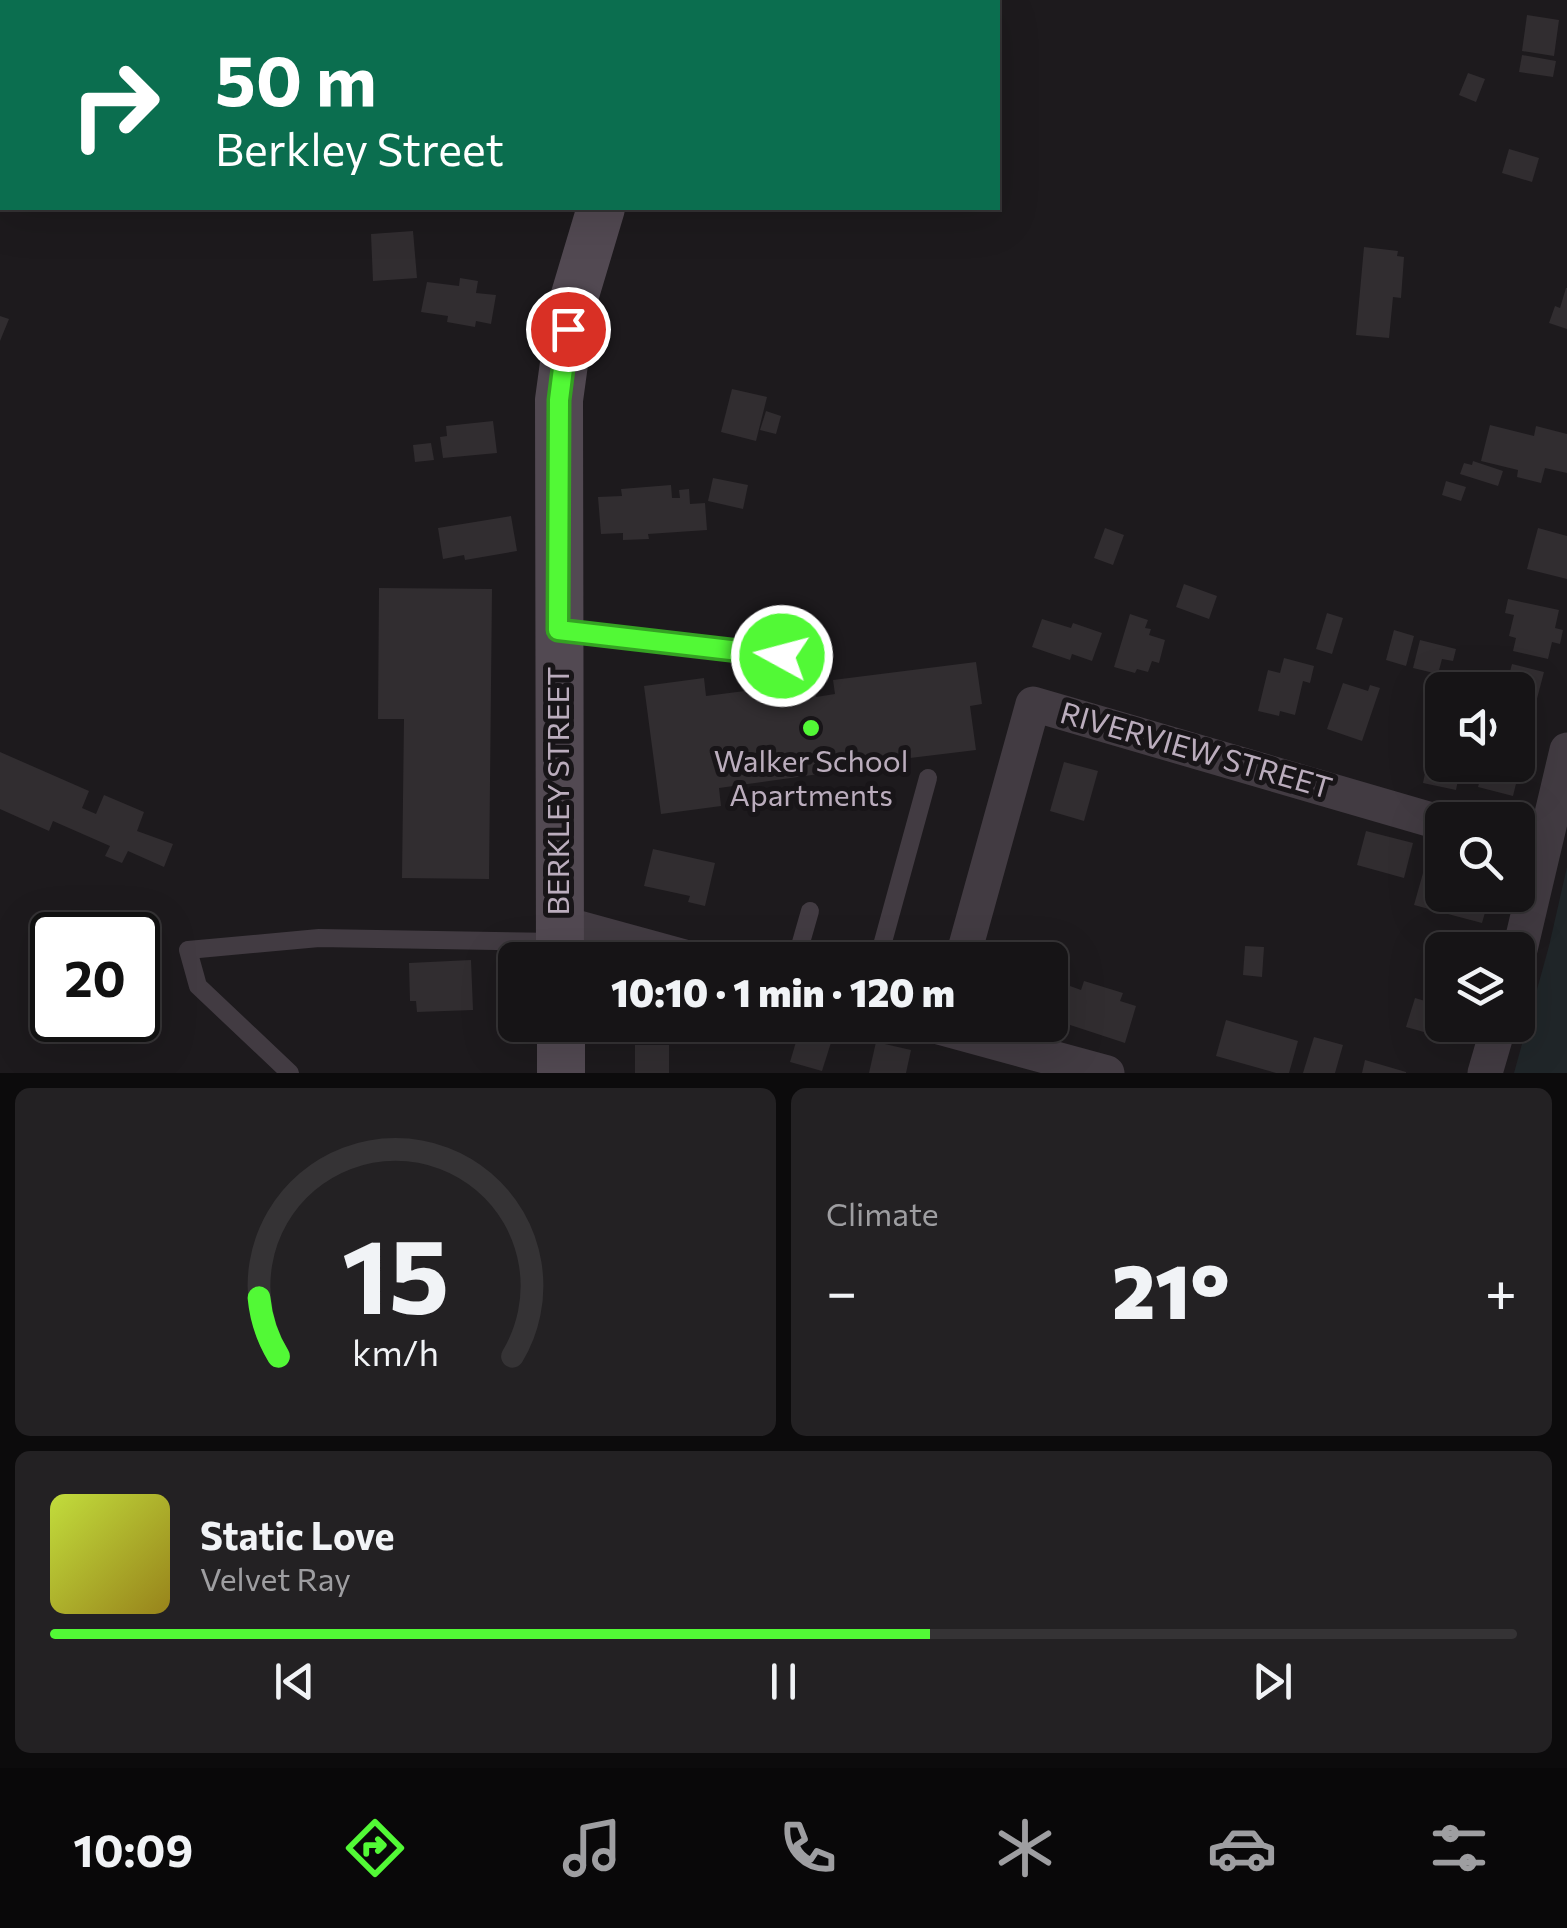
<!DOCTYPE html>
<html lang="en">
<head>
<meta charset="utf-8">
<style>
  :root { --surface:#161416; --page:#232123; --text:#f1f3f6; --muted:#9e9ea1; --line:#353335; --accent:#52f936 }
  body { margin:0; font-family:Commissioner,sans-serif; background:var(--page); color:var(--text); height:100vh; display:flex; flex-direction:column; font-size:38px; white-space:nowrap }
  * { box-sizing:border-box; margin:0 }
  p { font-size:32px; color:var(--muted) }
  .icon { flex:none; width:55px; height:55px; fill:none; stroke:currentColor; stroke-width:2; stroke-linecap:round; stroke-linejoin:round }
  .map { position:relative; height:1073px; overflow:hidden }
  .sheet { display:flex; flex-direction:column; gap:15px; padding:15px; background:#0c0b0c; flex:1 }
  .sheet>* { flex:none }
  .banner { position:absolute; left:0px; top:0px; width:1000px; height:210px; box-shadow:0 10px 40px #0002,0 0 0 2px var(--line); background:#0b6e4f; color:#fff; overflow:hidden }
  .fabs { position:absolute; left:1425px; top:672px; display:grid; gap:20px }
  .fabs a { display:grid; place-items:center; width:110px; height:110px; border-radius:15px; background:var(--surface); box-shadow:0 10px 40px #0002,0 0 0 2px var(--line); font-size:50px }
  .speed { position:absolute; left:30px; top:912px; display:flex; gap:20px; font-size:50px; font-weight:700; text-align:center }
  .speed>* { display:grid; place-content:center; width:130px; height:130px; border-radius:50%; background:var(--surface); box-shadow:0 10px 40px #0002,0 0 0 2px var(--line); line-height:1 }
  .speed .limit { border:5px solid #111; border-radius:15px; background:#fff; color:#111 }
  .pin { position:absolute; display:grid; place-items:center; width:85px; height:85px; color:#fff; margin:-42px; border:5px solid #fff; border-radius:50%; box-shadow:0 2px 10px #0007 }
  .me { position:absolute; width:110px; margin:-55px; rotate:277deg; stroke-linejoin:round; filter:drop-shadow(0 0 8px #0008) }
  .turn { display:flex; align-items:center; gap:35px; height:210px; padding:0 50px; font-size:45px }
  .turn .icon { width:130px; height:130px; stroke-width:2.5 }
  .turn b { display:block; font-size:70px; line-height:85px }
  .big { font-size:75px; font-weight:800; line-height:1.1 }
  .sheet .tile { flex:1; display:flex; flex-direction:column; justify-content:center; gap:15px; min-width:0; padding:0 35px; border-radius:15px; background:var(--page) }
  .sheet .dial { align-items:center; gap:0 }
  .dial svg { height:260px; overflow:visible; fill:none; stroke:var(--line); stroke-width:7; stroke-linecap:round; text-anchor:middle }
  .dial text { fill:var(--text); stroke:none }
  .song { display:flex; align-items:center; gap:30px }
  .cover { width:120px; height:120px; border-radius:15px; background:linear-gradient(135deg,hsl(70 70% 55%),hsl(50 70% 35%)) }
  .played { height:10px; border-radius:5px; background:linear-gradient(90deg,var(--accent) 60%,var(--line) 60%) }
  .keys { display:flex; justify-content:space-around; direction:ltr }
  .heat { display:flex; justify-content:space-between; align-items:center; font-size:55px; direction:ltr }
  .sheet .tiles { flex:1; display:grid; gap:15px; grid-template-columns:1fr 1fr }
  .tile:last-child { grid-column:span 2 }
  .trip { position:absolute; left:498px; top:942px; width:570px; height:100px; border-radius:15px; background:var(--surface); box-shadow:0 10px 40px #0002,0 0 0 2px var(--line); font-weight:800; line-height:100px; text-align:center }
  .tabs { display:flex; height:160px; justify-content:space-around; align-items:center; background:#090809; color:var(--muted) }
  .tabs .icon { width:70px; height:70px }
  .tabs .selected { color:var(--accent) }
  .tabs b { font-size:45px; color:var(--text) }
  .map>svg:first-child { display:block }
  .green { fill:#202629 }
  .building { fill:#312d30 }
  .lines { fill:none; stroke-linecap:round; stroke-linejoin:round }
  .lane { stroke:#423b42; stroke-width:18 }
  .street { stroke:#423b42; stroke-width:35 }
  .secondary { stroke:#524952; stroke-width:48 }
  .route-casing { stroke:#35a223; stroke-width:25 }
  .route { stroke:#52f936; stroke-width:18 }
  .poi-dot { fill:#52f936; stroke:#181518; stroke-width:4 }
  .labels { text-anchor:middle; stroke-width:10; stroke-linejoin:round; paint-order:stroke }
  .street-label { font-size:30px; fill:#bbadbd; stroke:#181518 }
  .poi-label { font-size:30px; fill:#bbadbd; stroke:#181518 }
</style>
</head>
<body>
<div class="map">
<svg width="1567" height="1073" viewBox="0 0 1567 1073">
  <rect width="100%" height="100%" fill="#1d1a1d"/>
  <!-- green -->
  <path class="green" d="M1567 867V1073H1514L1549 946Z"/>
  <!-- building -->
  <g class="building">
    <path d="M1527 15 1559 20 1554 56 1522 51Z"/>
    <path d="M1522 55 1556 61 1553 77 1519 72Z"/>
    <path d="M1468 73 1485 79 1476 102 1459 95Z"/>
    <path d="M1509 149 1539 158 1532 182 1502 173Z"/>
    <path d="M413 231 417 278 373 281 371 234Z"/>
    <path d="M1364 247 1398 251 1397 256 1404 257 1401 298 1393 297 1389 338 1356 335Z"/>
    <path d="M460 278 478 281 476 293 496 295 491 324 476 321 475 327 447 322 448 316 421 312 427 282 459 286Z"/>
    <path d="M1566 288H1567V329L1549 323 1555 306 1560 308Z"/>
    <path d="M0 316 9 319 0 341Z"/>
    <path d="M732 389 767 397 756 441 721 432Z"/>
    <path d="M766 411 781 416 776 434 760 430Z"/>
    <path d="M493 421 497 453 443 458 440 437 447 436 446 426Z"/>
    <path d="M1490 425 1534 436 1536 426 1567 434V473L1545 468 1541 483 1517 477 1518 470 1481 461Z"/>
    <path d="M431 443 434 460 415 462 413 445Z"/>
    <path d="M1473 461 1503 471 1498 486 1460 474 1464 463 1472 465Z"/>
    <path d="M713 478 748 485 743 509 708 501Z"/>
    <path d="M1446 481 1466 487 1461 501 1442 495Z"/>
    <path d="M671 485 672 498H680L679 490 689 489 690 504 705 503 707 530 648 534 649 539 623 540V533L601 534 598 497 622 496 621 489Z"/>
    <path d="M511 516 517 551 465 560 464 555 443 559 438 528Z"/>
    <path d="M1105 528 1124 535 1113 565 1094 558Z"/>
    <path d="M1538 528 1567 536V579L1527 569Z"/>
    <path d="M1184 584 1217 596 1209 619 1176 607Z"/>
    <path d="M379 588 492 589 489 879 402 878 404 719H378Z"/>
    <path d="M1508 599 1559 610 1555 628 1563 630 1560 644 1552 642 1548 659 1513 651 1516 638 1509 636 1514 615 1505 613Z"/>
    <path d="M1327 613 1343 618 1332 654 1316 649Z"/>
    <path d="M1130 614 1148 620 1145 628 1151 629 1149 635 1165 640 1159 663 1152 661 1148 672 1137 669 1135 673 1114 667Z"/>
    <path d="M1042 619 1071 628 1073 623 1102 633 1092 661 1072 654 1070 660 1032 647Z"/>
    <path d="M1394 630 1414 636 1406 666 1386 660Z"/>
    <path d="M1420 640 1456 649 1453 661 1442 659 1438 674 1413 668Z"/>
    <path d="M1284 658 1314 666 1310 683 1303 681 1295 715 1280 711 1279 716 1258 711 1268 670 1280 673Z"/>
    <path d="M976 662 982 704 970 706 976 750 844 766 842 753 824 755 826 773 719 788 721 806 661 814 644 686 704 678 706 696 814 682 816 697 835 694 833 680Z"/>
    <path d="M1512 664 1544 672 1529 729 1518 726V690H1486L1489 682 1506 687Z"/>
    <path d="M1343 683 1368 691 1370 685 1380 688 1362 741 1327 729Z"/>
    <path d="M1518 740 1526 743 1513 796 1478 787 1484 765H1518Z"/>
    <path d="M1431 745 1442 748V765H1461L1456 790 1423 783Z"/>
    <path d="M0 752 89 791 82 808 96 814 104 795 144 812 137 831 173 844 164 867 128 851 122 863 105 856 110 846 53 821 49 831 0 809Z"/>
    <path d="M1064 762 1098 771 1084 821 1050 811Z"/>
    <path d="M1366 831 1413 843 1404 878 1357 865Z"/>
    <path d="M653 849 715 863 705 906 688 902 690 896 644 886Z"/>
    <path d="M1425 866 1442 870V895H1490L1482 923 1414 905Z"/>
    <path d="M1245 946 1264 947 1262 977 1243 975Z"/>
    <path d="M1004 952 1027 959V960H1002Z"/>
    <path d="M471 960 473 1010 417 1012 416 1001H410L409 963Z"/>
    <path d="M1084 981 1123 993 1120 1001 1136 1006 1125 1043 1058 1021 1070 986 1081 990Z"/>
    <path d="M1415 998 1442 1006V1025H1465L1460 1042 1406 1027Z"/>
    <path d="M1226 1020 1298 1041 1289 1073H1276L1216 1056Z"/>
    <path d="M665 1025H692V1035H664Z"/>
    <path d="M801 1025 834 1033 822 1071 790 1062Z"/>
    <path d="M1314 1037 1343 1045 1335 1073H1303Z"/>
    <path d="M876 1042 911 1050 906 1073H869Z"/>
    <rect x="635" y="1045" width="34" height="28"/>
    <path d="M1365 1060 1406 1072V1073H1362Z"/>
  </g>
  <g class="lines">
    <!-- lane -->
    <g class="lane">
      <path d="M561 630 819 660"/>
      <path d="M796 960 810 911"/>
      <path d="M878 960 928 778"/>
      <path d="M290 1073 198 986 188 950 319 938 557 942"/>
    </g>
    <!-- street -->
    <g class="street">
      <path d="M560 923 695 960"/>
      <path d="M1518 958 1567 750"/>
      <path d="M962 960 1033 704 1442 823"/>
      <path d="M932 1025 1107 1073"/>
      <path d="M1485 1073 1499 1025"/>
    </g>
    <!-- secondary -->
    <g class="secondary">
      <path d="M710 2 711 0"/>
      <path d="M560 960 559 400 572 305 601 208"/>
      <path d="M561 1025V1073"/>
    </g>
  </g>
  <g class="lines">
    <!-- route casing -->
    <g class="route-casing">
      <path id="route" d="M568 329 559 400 558 630 782 656"/>
    </g>
    <!-- route -->
    <use href="#route" class="route"/>
  </g>
  <!-- markers -->
  <circle class="poi-dot" cx="811" cy="728" r="10"/>
  <g class="labels">
    <!-- street labels -->
    <g class="street-label">
      <text transform="translate(1196 751) rotate(16)" y="10">RIVERVIEW STREET</text>
      <text transform="translate(559 791) rotate(-90)" y="10">BERKLEY STREET</text>
    </g>
    <!-- poi labels -->
    <g class="poi-label">
      <text x="811" y="772">Walker School<tspan x="811" dy="34">Apartments</tspan></text>
    </g>
  </g>
</svg>
<div class="fabs">
<a><svg class="icon" aria-label="sound" viewBox="0 0 24 24"><path d="M4 9h4l5-4v14l-5-4H4zM17 9q2 3 0 6"/></svg></a>
<a><svg class="icon" aria-label="search" viewBox="0 0 24 24"><circle cx="10" cy="10" r="6"/><path d="M15 15l6 6"/></svg></a>
<a><svg class="icon" aria-label="layers" viewBox="0 0 24 24"><path d="M12 4l9 5-9 5-9-5zM3 14l9 5 9-5"/></svg></a>
</div>
<div class="speed"><div class="limit">20</div></div>
<div class="pin" style="left:568px;top:329px;background:#d93025"><svg class="icon" aria-label="arrive" viewBox="0 0 24 24"><path d="M6 21V4h12l-3 4 3 4H6"/></svg></div>
<svg class="me" style="left:782px;top:656px" viewBox="-20 -20 40 40"><circle r="17" fill="#52f936" stroke="#fff" stroke-width="3"/><path d="M0-11L8 9 0 5-8 9z" fill="#fff"/></svg>
<div class="trip">10:10 · 1 min · 120 m</div>
<div class="banner">
<div class="turn"><svg class="icon" aria-label="right" viewBox="0 0 24 24"><path d="M7 20v-9h11M14 6l5 5-5 5"/></svg><div><b>50 m</b>Berkley Street</div></div>
</div>
</div>
<section class="sheet">
<div class="tiles">
<div class="tile dial"><svg viewBox="0 0 100 80">
<path d="M14 69A42 42 0 1 1 86 69"/>
<path d="M14 69A42 42 0 0 1 8 51" stroke="#52f936"/>
<text x="50" y="56" font-size="32" font-weight="700">15</text>
<text x="50" y="72" font-size="11">km/h</text>
</svg></div>
<div class="tile"><p>Climate</p>
<div class="heat"><a>−</a><b class="big">21°</b><a>+</a></div>
</div>
<div class="tile">
<div class="song"><i class="cover"></i><div><b>Static Love</b><p>Velvet Ray</p></div></div>
<div class="played"></div>
<div class="keys"><svg class="icon" aria-label="previous" viewBox="0 0 24 24"><path d="M18 5L8 12l10 7zM5 5v14"/></svg><svg class="icon" aria-label="pause" viewBox="0 0 24 24"><path d="M8 5v14M16 5v14"/></svg><svg class="icon" aria-label="next" viewBox="0 0 24 24"><path d="M6 5l10 7-10 7zM19 5v14"/></svg></div>
</div>
</div>
</section>
<nav class="tabs">
<b>10:09</b>
<svg class="icon selected" aria-label="directions" viewBox="0 0 24 24"><path d="M12 3l9 9-9 9-9-9zM9 14v-3h6M13 9l2 2-2 2"/></svg>
<svg class="icon" aria-label="music" viewBox="0 0 24 24"><path d="M9 18V5l10-2v13"/><circle cx="6" cy="18" r="3"/><circle cx="16" cy="16" r="3"/></svg>
<svg class="icon" aria-label="phone" viewBox="0 0 24 24"><path d="M5 4h4l2 5-3 2q2 4 5 5l2-3 5 2v4C11 20 4 13 5 4z"/></svg>
<svg class="icon" aria-label="climate" viewBox="0 0 24 24"><path d="M12 3v18M4 7l16 10M4 17L20 7"/></svg>
<svg class="icon" aria-label="car" viewBox="0 0 24 24"><path d="M5 17H2v-5l4-1 3-4h7l3 4 3 1v5h-3M9 17h6M6 11h13"/><circle cx="7" cy="17" r="2"/><circle cx="17" cy="17" r="2"/></svg>
<svg class="icon" aria-label="filters" viewBox="0 0 24 24"><path d="M4 7h16M4 17h16"/><circle cx="9" cy="7" r="2"/><circle cx="15" cy="17" r="2"/></svg>
</nav>
</body>
</html>
